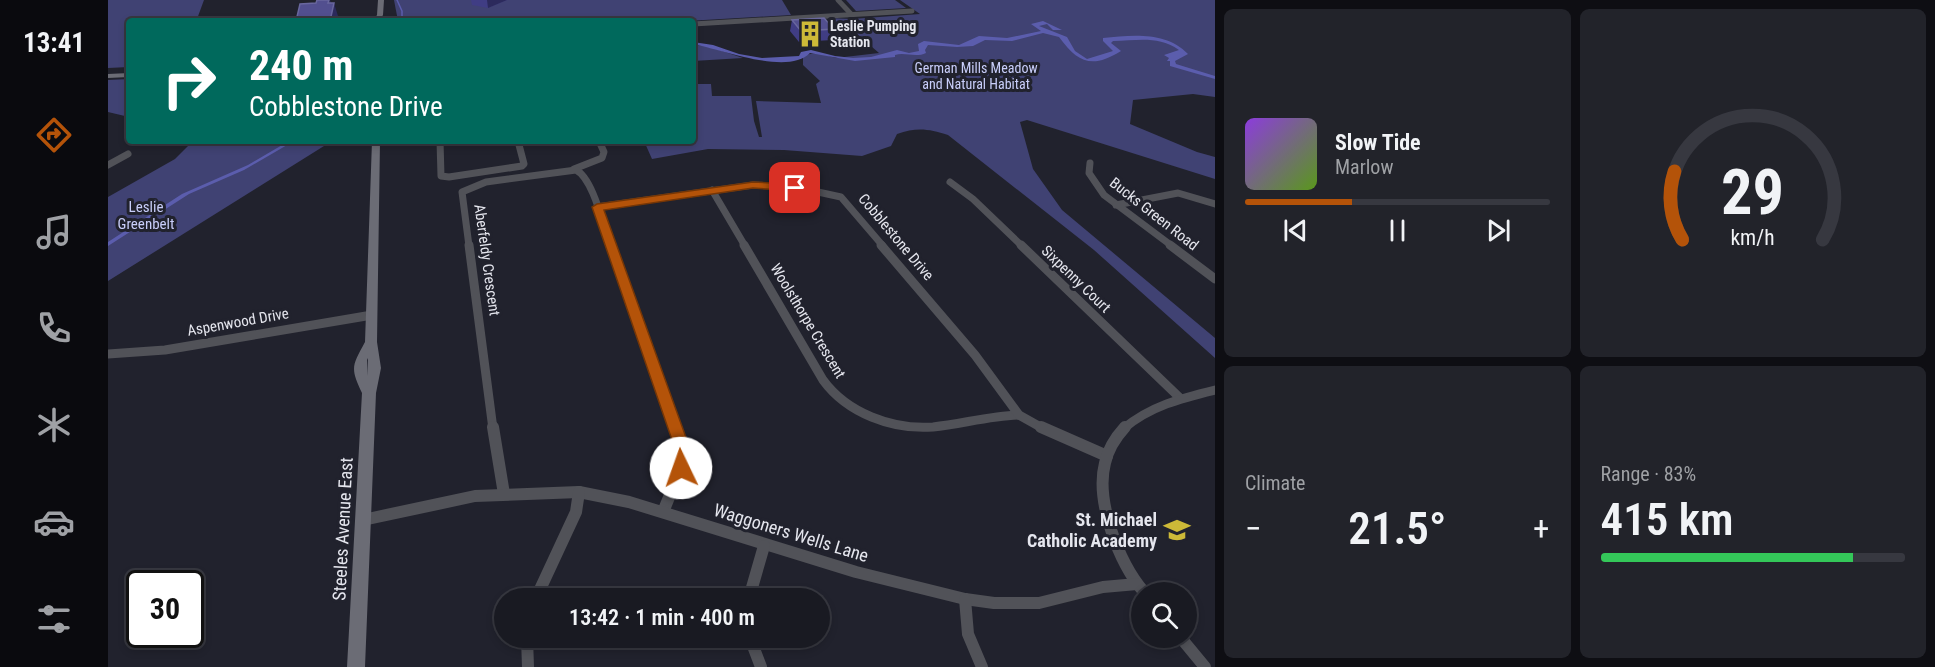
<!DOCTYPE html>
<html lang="en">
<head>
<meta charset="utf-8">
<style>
  :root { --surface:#191a22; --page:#22232a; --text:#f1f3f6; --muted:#9fa1a5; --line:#373840; --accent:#b45309 }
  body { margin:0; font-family:"Roboto Condensed",sans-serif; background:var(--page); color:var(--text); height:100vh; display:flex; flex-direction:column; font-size:22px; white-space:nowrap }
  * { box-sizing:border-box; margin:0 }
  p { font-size:20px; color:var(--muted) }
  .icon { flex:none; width:33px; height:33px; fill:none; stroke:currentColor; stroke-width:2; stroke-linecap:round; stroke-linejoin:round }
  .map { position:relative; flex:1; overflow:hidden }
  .drawer { display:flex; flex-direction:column; gap:9px; padding:9px; background:#0e0e13; width:720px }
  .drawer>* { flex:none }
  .guide { position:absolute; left:18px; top:18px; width:570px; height:126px; border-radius:6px; box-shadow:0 3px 9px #0003,0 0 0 2px var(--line); background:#00695c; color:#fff; overflow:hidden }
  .tools { position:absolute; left:1023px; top:582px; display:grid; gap:12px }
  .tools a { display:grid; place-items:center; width:66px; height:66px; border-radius:50%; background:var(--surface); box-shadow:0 3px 9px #0003,0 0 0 2px var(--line); font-size:30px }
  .speed { position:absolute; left:18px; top:570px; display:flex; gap:12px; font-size:30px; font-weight:700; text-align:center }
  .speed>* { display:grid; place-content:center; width:78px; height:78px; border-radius:50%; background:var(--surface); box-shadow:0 3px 9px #0003,0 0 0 2px var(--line); line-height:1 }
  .speed .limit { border:3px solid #111; border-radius:9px; background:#fff; color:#111 }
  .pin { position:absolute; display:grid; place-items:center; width:51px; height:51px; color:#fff; margin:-26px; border-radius:12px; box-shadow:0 3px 9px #0006 }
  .me { position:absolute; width:66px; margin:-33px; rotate:357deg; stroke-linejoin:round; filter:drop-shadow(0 0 4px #0008) }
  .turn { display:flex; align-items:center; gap:21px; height:126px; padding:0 24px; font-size:27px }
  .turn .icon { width:78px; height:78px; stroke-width:2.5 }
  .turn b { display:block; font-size:42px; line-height:51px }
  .big { font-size:45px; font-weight:600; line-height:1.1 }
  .drawer .card { flex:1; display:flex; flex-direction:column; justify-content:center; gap:9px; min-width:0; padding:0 21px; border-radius:9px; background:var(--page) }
  .drawer .dial { align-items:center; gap:0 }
  .dial svg { height:156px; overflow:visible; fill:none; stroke:var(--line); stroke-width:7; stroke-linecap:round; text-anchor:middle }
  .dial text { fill:var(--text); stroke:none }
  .song { display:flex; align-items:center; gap:18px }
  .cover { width:72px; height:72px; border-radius:9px; background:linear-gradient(135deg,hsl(270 70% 55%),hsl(90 70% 35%)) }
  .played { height:6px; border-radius:3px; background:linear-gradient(90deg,var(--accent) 35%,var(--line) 35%) }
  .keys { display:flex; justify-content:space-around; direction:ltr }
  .heat { display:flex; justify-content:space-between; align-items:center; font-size:33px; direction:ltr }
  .charge { height:9px; border-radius:4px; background:linear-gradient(90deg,#34c759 83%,var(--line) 0) }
  .drawer .tiles { flex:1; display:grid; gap:9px; grid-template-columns:repeat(2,1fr) }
  .trip { position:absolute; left:386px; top:588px; width:336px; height:60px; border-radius:30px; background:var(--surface); box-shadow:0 3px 9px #0003,0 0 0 2px var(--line); font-weight:600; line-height:60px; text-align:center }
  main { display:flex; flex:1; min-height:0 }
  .dock { display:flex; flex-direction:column; width:108px; justify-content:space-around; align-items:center; background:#0a0a0e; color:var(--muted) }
  .dock .icon { width:42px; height:42px }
  .dock .active { color:var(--accent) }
  .dock b { font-size:27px; color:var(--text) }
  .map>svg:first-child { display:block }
  .green { fill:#404273 }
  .water { fill:#5b5dad }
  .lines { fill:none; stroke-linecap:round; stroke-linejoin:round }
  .stream { stroke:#5b5dad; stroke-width:1.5 }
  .minor-far3 { stroke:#515258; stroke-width:5 }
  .minor-far2 { stroke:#515258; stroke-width:7 }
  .minor-far1 { stroke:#515258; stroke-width:9 }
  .minor { stroke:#515258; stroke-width:12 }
  .secondary { fill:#6b6c75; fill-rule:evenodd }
  .wall { fill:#403d84 }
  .shaded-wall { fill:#2c2a5c }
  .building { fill:#524f8f; stroke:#69679e; stroke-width:1.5 }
  .route { fill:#b45309; stroke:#753606; stroke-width:1.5 }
  .labels { text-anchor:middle; stroke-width:6; stroke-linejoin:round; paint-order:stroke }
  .far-poi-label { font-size:14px; font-weight:bold; fill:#e5e6ee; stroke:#21222d; text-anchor:start }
  .far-park-label { font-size:14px; fill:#c9cefa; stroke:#21222d }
  .park-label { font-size:15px; fill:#c9cefa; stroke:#21222d }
  .street-label { font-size:15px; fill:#e5e6ee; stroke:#21222d }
  .near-poi-label { font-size:18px; font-weight:bold; fill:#e5e6ee; stroke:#21222d; text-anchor:end }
  .near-street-label { font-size:18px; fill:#e5e6ee; stroke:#21222d }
</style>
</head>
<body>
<main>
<nav class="dock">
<b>13:41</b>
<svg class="icon active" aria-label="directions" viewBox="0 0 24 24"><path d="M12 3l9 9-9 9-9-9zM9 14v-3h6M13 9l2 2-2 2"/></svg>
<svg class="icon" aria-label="music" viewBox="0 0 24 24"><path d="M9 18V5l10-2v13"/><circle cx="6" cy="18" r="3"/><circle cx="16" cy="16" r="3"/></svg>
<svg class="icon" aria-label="phone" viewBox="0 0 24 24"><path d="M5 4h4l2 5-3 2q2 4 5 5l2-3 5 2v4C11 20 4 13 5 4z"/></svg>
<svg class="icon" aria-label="climate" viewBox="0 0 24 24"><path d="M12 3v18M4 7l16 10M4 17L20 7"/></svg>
<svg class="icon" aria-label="car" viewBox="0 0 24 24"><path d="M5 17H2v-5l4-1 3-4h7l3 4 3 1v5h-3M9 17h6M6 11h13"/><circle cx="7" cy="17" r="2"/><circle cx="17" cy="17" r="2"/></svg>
<svg class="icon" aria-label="filters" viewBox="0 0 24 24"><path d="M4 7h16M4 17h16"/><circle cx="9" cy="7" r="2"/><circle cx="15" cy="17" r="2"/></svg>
</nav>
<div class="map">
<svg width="1107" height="667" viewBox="0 0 1107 667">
  <rect width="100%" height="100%" fill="#21222d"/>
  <!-- green -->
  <g class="green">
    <path d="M0 0H96L89 19 86 21H21V67L0 68Z"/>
    <path d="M286 0H674L683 15 579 21H290Z"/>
    <path d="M738 0H787L798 8 748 11Z"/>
    <path d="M792 0H1107V97L1085 94 1025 100 1022 124 1089 152 1107 157V179L919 120 912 122 925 169 954 210 1107 338V358L986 250 840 135C821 129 809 127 789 134L783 146 754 156 676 150 600 149 544 159 536 141H585V84H603L604 96H643L646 121 651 137H654L648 101 713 103 708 84 712 81 695 65V55L710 53 728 58 771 53 748 33 727 26 720 18 744 19 812 14Z"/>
    <path d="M585 45 599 46 635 58 585 61Z"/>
    <path d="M21 79V117L0 112V80Z"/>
    <path d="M85 141H224L0 281V197L67 159Z"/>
  </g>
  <!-- water -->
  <g class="water">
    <path d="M935 21 954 30H945L939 24 931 26 959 37 967 51 979 59 1005 51 995 41V38C1024 35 1058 31 1080 54L1067 61 1068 64 1107 76V79L1062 66V61H1059L1061 58 1056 55 1071 50C1049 35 1029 41 1005 41L1003 43 1013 51C984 69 970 63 951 37L935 33 904 41 877 40 865 46 849 47 820 45 817 50 818 53C808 58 797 52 787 55V57L747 61 702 53C680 76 612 49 585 44V42L605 45 631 54 654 58 691 56 693 52 703 50 727 56 745 58 763 57 789 50 801 53 811 51 810 44 816 41 851 45 871 36 899 38 933 31 923 24Z"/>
    <path d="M181 141H186L136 170 81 194 0 246V242L74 194 140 165Z"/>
  </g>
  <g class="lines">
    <!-- stream -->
    <path class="stream" d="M289 0 294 11V21"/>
    <!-- minor-far3 -->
    <g class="minor-far3">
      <path d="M730 0 744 15"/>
      <path d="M585 24 804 11"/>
    </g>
    <!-- minor-far2 -->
    <g class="minor-far2">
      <path d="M332 141 333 176 341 177 414 166 416 164 410 141"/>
      <path d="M982 163 981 173 996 195 1064 246"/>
      <path d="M0 165 20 154"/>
      <path d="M466 169 494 158 496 152 491 141"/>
      <path d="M842 182 865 199 914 246"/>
      <path d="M604 190 637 246"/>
      <path d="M1008 205 1070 193 1107 204"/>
      <path d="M489 207 645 185 687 187 733 197 775 246"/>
      <path d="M361 246 354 192 378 182 468 170C485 178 496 228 503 246"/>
    </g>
    <!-- minor-far1 -->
    <g class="minor-far1">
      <path d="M361 245 385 429"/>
      <path d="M502 245 567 429"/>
      <path d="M636 245 715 380C739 413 784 430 825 427 854 424 881 416 911 415"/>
      <path d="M773 245 867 355 911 415 936 429"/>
      <path d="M913 245 1072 398"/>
      <path d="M1062 245 1107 279"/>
      <path d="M0 354 57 350 264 315"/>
      <path d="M1015 429C1042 406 1074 398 1107 390"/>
    </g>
    <!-- minor -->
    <g class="minor">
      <path d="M385 427 396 494"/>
      <path d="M933 427 999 456"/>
      <path d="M1017 427C1007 438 1000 449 997 463 987 501 1011 563 1036 592"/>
      <path d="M555 512 573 468 576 454 567 427"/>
      <path d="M255 520 367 496 471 492 521 502 748 572 857 599 886 603H931L995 587 1029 584"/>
      <path d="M428 598 468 512 471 492"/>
      <path d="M641 598 656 546"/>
      <path d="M857 599 860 634 874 667"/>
      <path d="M419 638 420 667"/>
      <path d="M642 638 653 667"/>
      <path d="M1073 638 1097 667"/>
    </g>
    <!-- secondary -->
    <g class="secondary">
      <path d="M270 0H276L275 15 271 21H265L269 15Z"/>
      <path d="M21 73V77L0 78V74Z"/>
      <path d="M264 141H272L269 342 273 368 268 393 257 667H239L254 393C242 368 244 366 257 342ZM260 358 259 376V360Z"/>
    </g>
  </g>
  <!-- wall -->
  <g class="wall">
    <path d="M363 0H399L380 8 364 5Z"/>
    <path d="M684 20 726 29 724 40 691 42 682 31Z"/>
  </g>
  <!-- shaded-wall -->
  <g class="shaded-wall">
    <path d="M221 0H222L225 9 226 3 230 16 229 21H222Z"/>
    <path d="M379 0H399L380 8Z"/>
  </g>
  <!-- building -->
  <g class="building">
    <path d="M209 0H221L220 3H226L222 21H188L192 4 208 3Z"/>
    <path d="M716 18 726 29 693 31 684 20Z"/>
  </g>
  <!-- route -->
  <path class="route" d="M645 182 687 184 693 188 687 191 645 188 496 210 584 454 579 473 573 475 567 473 565 468 568 454 563 437 484 207 489 204Z"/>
  <!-- icons -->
  <defs>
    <g id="building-bare" transform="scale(2.07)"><path d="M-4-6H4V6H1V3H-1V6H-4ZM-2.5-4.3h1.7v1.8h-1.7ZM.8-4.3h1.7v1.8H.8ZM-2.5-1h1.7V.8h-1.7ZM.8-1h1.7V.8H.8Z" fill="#cdb938" stroke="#21222d" stroke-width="2.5" paint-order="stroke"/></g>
    <g id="school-bare" transform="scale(2.07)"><path d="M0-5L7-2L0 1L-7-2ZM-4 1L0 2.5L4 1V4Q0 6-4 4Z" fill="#cdb938" stroke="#21222d" stroke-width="2.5" paint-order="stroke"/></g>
  </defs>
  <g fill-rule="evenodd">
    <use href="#building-bare" x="702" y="34"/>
    <use href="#school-bare" x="1069" y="530"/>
  </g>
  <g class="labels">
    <!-- far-poi labels -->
    <g class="far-poi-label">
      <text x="722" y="31">Leslie Pumping<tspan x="722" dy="16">Station</tspan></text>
    </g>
    <!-- far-park labels -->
    <g class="far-park-label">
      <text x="868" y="73">German Mills Meadow<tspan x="868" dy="16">and Natural Habitat</tspan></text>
    </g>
    <!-- park labels -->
    <g class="park-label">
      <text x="38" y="212">Leslie<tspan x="38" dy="17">Greenbelt</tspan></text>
    </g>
    <!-- street labels -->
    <g class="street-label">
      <text transform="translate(1046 214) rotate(38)" y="5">Bucks Green Road</text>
      <text transform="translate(788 237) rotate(50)" y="5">Cobblestone Drive</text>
      <text transform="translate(379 260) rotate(82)" y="5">Aberfeldy Crescent</text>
      <text transform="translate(968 279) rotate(44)" y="5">Sixpenny Court</text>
      <text transform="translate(700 321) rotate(59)" y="5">Woolsthorpe Crescent</text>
      <text transform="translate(130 322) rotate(-10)" y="5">Aspenwood Drive</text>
    </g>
    <!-- near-poi labels -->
    <g class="near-poi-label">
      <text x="1049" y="526">St. Michael<tspan x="1049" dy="21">Catholic Academy</tspan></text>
    </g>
    <!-- near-street labels -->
    <g class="near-street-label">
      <text transform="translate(235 529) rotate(-87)" y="6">Steeles Avenue East</text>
      <text transform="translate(683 533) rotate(17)" y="6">Waggoners Wells Lane</text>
    </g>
  </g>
</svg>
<div class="tools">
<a><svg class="icon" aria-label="search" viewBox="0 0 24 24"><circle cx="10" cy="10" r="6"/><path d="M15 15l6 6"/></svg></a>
</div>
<div class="speed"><div class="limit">30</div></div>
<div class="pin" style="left:687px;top:188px;background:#d93025"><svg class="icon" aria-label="arrive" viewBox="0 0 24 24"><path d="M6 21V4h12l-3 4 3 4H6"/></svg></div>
<svg class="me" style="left:573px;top:468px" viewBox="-20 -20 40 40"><circle r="19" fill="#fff"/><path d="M0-13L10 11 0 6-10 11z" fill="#b45309"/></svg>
<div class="trip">13:42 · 1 min · 400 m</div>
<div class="guide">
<div class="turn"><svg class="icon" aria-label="right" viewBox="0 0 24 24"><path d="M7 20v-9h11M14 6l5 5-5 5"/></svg><div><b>240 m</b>Cobblestone Drive</div></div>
</div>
</div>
<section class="drawer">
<div class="tiles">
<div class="card">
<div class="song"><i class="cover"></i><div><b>Slow Tide</b><p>Marlow</p></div></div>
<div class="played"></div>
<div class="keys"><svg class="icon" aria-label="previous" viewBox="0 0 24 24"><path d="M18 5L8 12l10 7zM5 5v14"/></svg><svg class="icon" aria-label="pause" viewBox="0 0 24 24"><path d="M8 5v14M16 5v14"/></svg><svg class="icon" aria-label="next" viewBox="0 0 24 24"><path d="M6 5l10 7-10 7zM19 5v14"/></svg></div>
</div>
<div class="card dial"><svg viewBox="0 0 100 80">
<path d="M14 69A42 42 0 1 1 86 69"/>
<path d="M14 69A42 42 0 0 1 10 34" stroke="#b45309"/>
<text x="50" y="56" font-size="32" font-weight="700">29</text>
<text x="50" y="72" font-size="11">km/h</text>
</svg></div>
<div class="card"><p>Climate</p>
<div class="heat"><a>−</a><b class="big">21.5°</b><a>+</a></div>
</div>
<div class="card"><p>Range · 83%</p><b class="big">415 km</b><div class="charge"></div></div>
</div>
</section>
</main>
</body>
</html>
